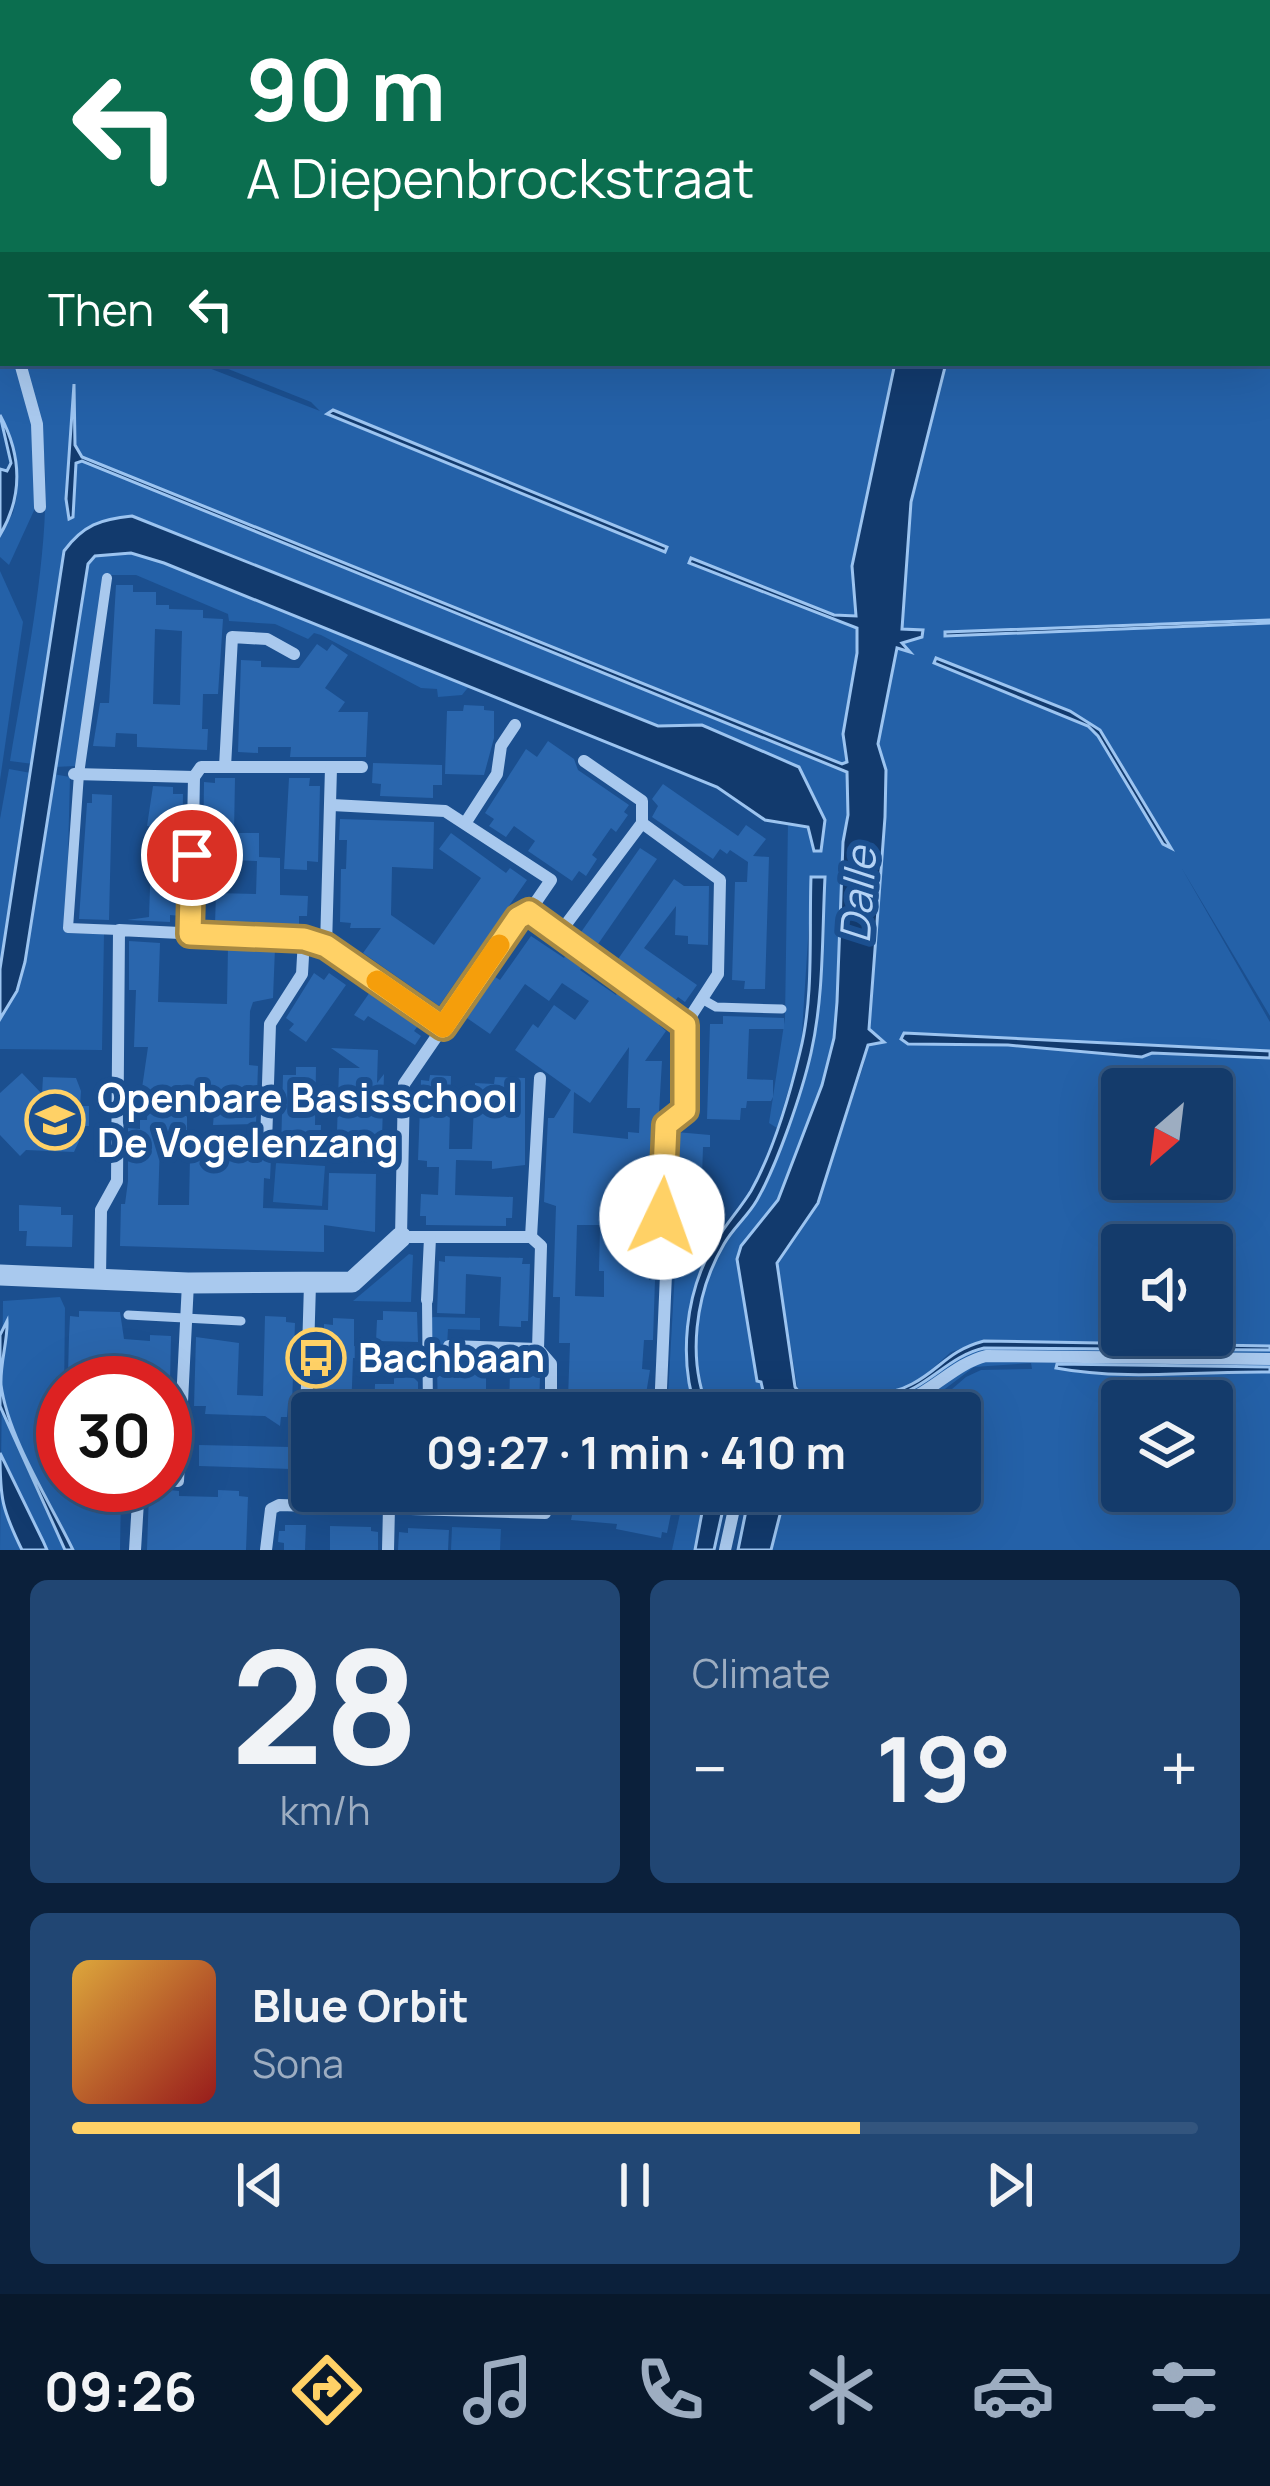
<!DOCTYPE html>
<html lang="en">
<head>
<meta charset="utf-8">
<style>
  :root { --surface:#143b6b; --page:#214673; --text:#f1f3f6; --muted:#9dadc1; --line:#33557e; --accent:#ffd166 }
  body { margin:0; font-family:Manrope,sans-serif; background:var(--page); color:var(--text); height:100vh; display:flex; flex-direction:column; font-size:45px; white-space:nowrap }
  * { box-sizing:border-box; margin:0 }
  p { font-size:39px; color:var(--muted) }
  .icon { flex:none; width:66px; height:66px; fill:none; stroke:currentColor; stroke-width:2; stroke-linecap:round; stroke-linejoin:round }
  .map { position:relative; height:1550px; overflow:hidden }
  .drawer { display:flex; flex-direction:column; gap:30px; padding:30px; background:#0b203b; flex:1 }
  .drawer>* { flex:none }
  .banner { position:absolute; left:0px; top:0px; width:1272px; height:366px; box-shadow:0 12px 48px #0002,0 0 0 3px var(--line); background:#0b6e4f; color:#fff; overflow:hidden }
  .needle { width:78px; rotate:208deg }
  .tools { position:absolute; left:1101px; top:1068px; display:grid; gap:24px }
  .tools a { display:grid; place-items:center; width:132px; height:132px; border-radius:12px; background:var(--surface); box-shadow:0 12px 48px #0002,0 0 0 3px var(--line); font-size:60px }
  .speed { position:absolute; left:36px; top:1356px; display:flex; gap:24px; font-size:60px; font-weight:700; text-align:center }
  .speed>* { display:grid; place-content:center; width:156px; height:156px; border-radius:50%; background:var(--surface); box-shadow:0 12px 48px #0002,0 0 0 3px var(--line); line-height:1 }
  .speed .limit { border:18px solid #d22; background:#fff; color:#111 }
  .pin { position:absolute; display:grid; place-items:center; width:102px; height:102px; color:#fff; margin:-51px; border:6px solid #fff; border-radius:50%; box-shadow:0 3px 12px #0007 }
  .me { position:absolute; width:132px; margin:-66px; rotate:3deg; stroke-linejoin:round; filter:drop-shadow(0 0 9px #0008) }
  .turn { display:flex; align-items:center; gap:42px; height:252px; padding:0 48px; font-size:54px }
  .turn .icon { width:156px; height:156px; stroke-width:2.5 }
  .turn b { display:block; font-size:84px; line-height:102px }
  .then { display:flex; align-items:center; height:114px; padding:0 48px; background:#0003; gap:24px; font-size:45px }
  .big { font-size:90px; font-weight:700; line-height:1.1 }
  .drawer .tile { flex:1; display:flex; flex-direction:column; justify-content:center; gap:18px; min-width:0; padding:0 42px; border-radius:18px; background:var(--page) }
  .drawer .dial { align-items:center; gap:0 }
  .dial b { font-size:156px; line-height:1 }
  .song { display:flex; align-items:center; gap:36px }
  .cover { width:144px; height:144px; border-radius:18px; background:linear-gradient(135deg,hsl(40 70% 55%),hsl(0 70% 35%)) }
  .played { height:12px; border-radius:6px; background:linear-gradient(90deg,var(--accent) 70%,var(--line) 70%) }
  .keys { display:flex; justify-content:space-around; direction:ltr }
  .heat { display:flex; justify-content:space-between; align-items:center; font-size:66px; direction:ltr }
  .drawer .tiles { flex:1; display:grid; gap:30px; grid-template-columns:1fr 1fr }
  .tile:last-child { grid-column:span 2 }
  .trip { position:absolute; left:291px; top:1392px; width:690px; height:120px; border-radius:12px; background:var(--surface); box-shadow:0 12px 48px #0002,0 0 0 3px var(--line); font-weight:700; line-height:120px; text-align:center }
  .tab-bar { display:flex; height:192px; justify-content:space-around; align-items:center; background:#08182b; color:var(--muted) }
  .tab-bar .icon { width:84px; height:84px }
  .tab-bar .active { color:var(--accent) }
  .tab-bar b { font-size:54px; color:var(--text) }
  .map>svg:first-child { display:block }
  .green { fill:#2461a8; fill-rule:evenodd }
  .water { fill:#123a6d; stroke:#9cc4f0; stroke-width:3 }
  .building { fill:#2a66ad; fill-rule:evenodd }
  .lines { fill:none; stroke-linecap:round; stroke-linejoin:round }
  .service { stroke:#a9c9ee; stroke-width:9 }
  .pedestrian { stroke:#a9c9ee; stroke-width:10 }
  .minor { stroke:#a9c9ee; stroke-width:12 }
  .tertiary { stroke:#a9c9ee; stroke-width:21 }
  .route-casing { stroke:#a68842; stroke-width:30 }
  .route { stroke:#ffd166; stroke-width:21 }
  .slow { stroke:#f59e0b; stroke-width:21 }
  .labels { text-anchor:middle; stroke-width:12; stroke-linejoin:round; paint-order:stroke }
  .poi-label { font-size:39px; font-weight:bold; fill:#fff; stroke:#1b4f8f; text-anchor:start }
  .water-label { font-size:42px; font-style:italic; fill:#b5d3f5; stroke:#1b4f8f }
</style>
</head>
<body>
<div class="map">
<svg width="1270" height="1550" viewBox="0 0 1270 1550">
  <rect width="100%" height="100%" fill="#1b4f8f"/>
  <!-- green -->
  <g class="green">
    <path d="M53 0H975L56 3Z"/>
    <path d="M1018 0H1270V620L946 632 945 635 1270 623V1016L1181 867 1270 1022V1051L902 1035 908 1044 1008 1045 1142 1057 1152 1053 1270 1058V1346L984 1341 951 1352 917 1382 903 1389 877 1393 798 1391 777 1263 818 1203 864 1064 871 1015 885 817 886 770 878 744 897 648 903 642 922 637V630H902L911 502 946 363H1269V3H1018ZM936 659 1070 711 1100 730 1170 847 1163 844 1098 736 1088 726 935 663ZM1122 1089H1212V1179H1122ZM1122 1245H1212V1335H1122Z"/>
    <path d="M0 295 3 363H16L34 426 37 504 9 565 0 557V535L13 513 17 496 16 454 0 415Z"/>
    <path d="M23 363H196L320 411 311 402 213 363H895L852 566 857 616 834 615 692 558 690 564 857 628C857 674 841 716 847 763L842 764 82 457 75 445 74 385 69 518 73 516 75 462 82 461 847 772 848 815 843 842 837 1002 834 1038 822 1085 778 1200 741 1246 768 1413 709 1411C690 1357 694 1293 725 1243 740 1218 758 1200 769 1173 784 1135 802 1092 811 1052 823 997 827 932 824 877H812L801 1048 777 1128 769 1123 785 1018 788 821 808 827 814 850 820 851 825 820 799 767 702 725 658 726 132 516 64 551 33 764 10 761C25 670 52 544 44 454 41 423 32 393 23 363ZM333 411 666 547 665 551 329 414Z"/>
    <path d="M131 553 164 563 470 685 462 695 438 697 437 689 421 688 321 635 314 633 308 639 275 624 229 621 228 614 136 575H105L76 766 54 767 88 564 95 556Z"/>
    <path d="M0 571 23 622 0 780Z"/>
    <path d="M9 769 31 773 0 969V819Z"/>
    <path d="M53 774 70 777 66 933 104 934 102 1050 0 1049V1019L17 991 25 962Z"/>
    <path d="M276 1163 325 1166 322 1206 273 1202Z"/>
    <path d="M664 1239 716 1241 694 1288 692 1400 697 1413H667L675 1271 664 1251Z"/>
    <path d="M409 1254 413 1255 411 1302 353 1301Z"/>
    <path d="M60 1297 65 1308 63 1485H74V1498H121L120 1550H0L3 1301Z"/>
    <path d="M433 1317 480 1318V1330L448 1329 446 1362H437L428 1354 429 1320Z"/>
    <path d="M999 1346 1270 1350V1355L1006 1352 912 1395 875 1403H794L808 1396 859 1399 913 1389 957 1356Z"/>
    <path d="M977 1361 1270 1362V1367L1057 1364 1063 1370 1270 1372V1550H771L786 1491H960V1413H924L966 1377 981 1370 1032 1369 1031 1363 974 1367 921 1407 909 1412 803 1413 877 1410ZM1122 1401H1212V1491H1122Z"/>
    <path d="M685 1491H706L695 1550H672Z"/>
    <path d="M452 1527 501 1529 500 1550H451Z"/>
  </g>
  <!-- water -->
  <g class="water">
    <path d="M895 363H946L911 502 902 629 923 630 922 637 902 643 910 652 897 648 878 744 886 770 885 817 869 1029 884 1042 868 1045 818 1203 777 1263 795 1387 798 1391C833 1392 880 1402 912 1384 941 1369 947 1351 984 1341L1270 1346V1350L984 1348C948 1356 927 1389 890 1397 859 1403 824 1389 794 1402L796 1412 768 1413 761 1382 757 1381 737 1259 741 1246 778 1200 822 1085 834 1038 837 1002 843 842 848 815 847 772 82 461 76 463 73 517 69 519 66 499 74 384 75 445 82 457 842 764 847 762 843 734 857 653V628L689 563 691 558 834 615 856 616 852 566Z"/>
    <path d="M333 410 667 547 665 552 327 414Z"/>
    <path d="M0 415C22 456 23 496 0 535V469L7 471 11 463Z"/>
    <path d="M132 516 658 726 702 725 799 767 825 820 821 851H814L808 827 765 820 717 787 164 563 131 553 95 556 88 564 25 962 17 991 0 1019V969L64 551C83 525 101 519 132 516Z"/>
    <path d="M1270 620V623L945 636V632Z"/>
    <path d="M936 658 1070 711 1100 730 1171 848 1163 844 1098 736 1088 726 934 663Z"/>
    <path d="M811 877H825C822 935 824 996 811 1053 802 1093 777 1165 757 1200 748 1216 733 1228 724 1244 695 1293 686 1361 710 1413H697C678 1360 685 1293 714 1244 725 1225 740 1209 751 1191 774 1150 789 1098 800 1052 814 997 809 934 811 877Z"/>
    <path d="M904 1033 1270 1051V1058L1152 1053 1142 1057 1008 1045 908 1044 901 1039Z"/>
    <path d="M7 1321C8 1340 0 1363 1 1385 8 1438 50 1502 73 1550H65L0 1406V1335Z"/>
    <path d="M1057 1364 1270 1367V1372C1200 1371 1125 1381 1056 1368Z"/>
    <path d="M0 1453 43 1541 47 1550H22C2 1509 0 1499 0 1453Z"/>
    <path d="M706 1491H727L714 1550H695Z"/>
    <path d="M750 1491H786L771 1550H738Z"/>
  </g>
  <!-- building -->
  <g class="building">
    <path d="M116 585H133V592H156V605H169V609L203 610V618L223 619 218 694H203L202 729H208L207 750 137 747V734L116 733 115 747 93 746 100 703H109ZM155 629 182 631 180 705 153 704Z"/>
    <path d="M317 644 327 651 332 644 348 655 325 688 345 702 338 712H368L366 757H290L291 747H258V753L238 752 241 660 261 661V667L299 668Z"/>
    <path d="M464 705 484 706V710L494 711V738L484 775 445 774 447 711H463Z"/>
    <path d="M548 741 574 759 578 770 629 805 624 812 628 815 616 832 611 828 592 855 597 859 586 876 579 871 572 881 528 851 535 841 514 826 506 837 489 826 494 819 485 813 526 749 537 757Z"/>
    <path d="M373 763 442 765V785H433V798L380 796 381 784 372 783Z"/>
    <path d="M215 778H235L234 833H259V857L280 858V895L308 896 307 916H299V928L215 924 216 893 256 894 257 861 233 860V867H212V859L203 858 204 782 215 783Z"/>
    <path d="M289 778H310L309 786H320L318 862 307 861V870L284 869Z"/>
    <path d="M663 784 738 836 746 825 766 839 753 856 769 857 765 989H744L745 981 732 980 735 882H747L748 862 730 850 727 854 720 849 713 859 652 817 658 806 652 799Z"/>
    <path d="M153 786 173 787V794H183L181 916 170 915V922L127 920 149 917 152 826H147Z"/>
    <path d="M92 794 112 795 109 920 79 919 87 803H92Z"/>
    <path d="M340 819 434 822 433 869 392 867 391 915 434 945 481 878 439 849 451 833 506 873 510 868 527 880 439 1006 363 953 381 928H350L351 923 340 922 341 869H346L347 840H339Z"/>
    <path d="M640 848 657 859 596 947 579 935Z"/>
    <path d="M674 879 684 886H709L708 945 688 944V936L675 935 676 906 644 948 697 985 685 1002 678 997 673 1004 616 962Z"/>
    <path d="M531 936 564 958 567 953 584 965 580 970 616 995 619 990 662 1021 659 1025 666 1031 645 1061H662L650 1263 649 1280H655L653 1340H644L642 1369 650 1370 645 1400 568 1398 570 1343H559L560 1297H553L556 1206 544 1202 548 1118H554L571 1090 515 1050 533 1024 538 1028 554 1005 575 1020 589 1001 562 983 549 1001 525 984 490 1034 464 1016 492 975 500 980ZM629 1047 627 1108H640L639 1133 628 1132V1139L573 1133 574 1092 590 1103ZM577 1225H600L599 1271H604V1297L575 1296Z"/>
    <path d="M129 941 160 943 158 1002 227 1004 228 946 275 948 273 998 253 1002 250 1011 249 1065 258 1066 256 1124 213 1125 214 1113 187 1112V1131L180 1141H160L158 1205H189L190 1156 271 1158 270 1179 264 1178 263 1208 328 1210 329 1173 376 1174 375 1232 324 1225V1252L120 1246 121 1204H125L128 1181V1128L140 1129V1120H147L148 1095H141L148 1047H134L136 990H129Z"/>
    <path d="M314 973 324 980 329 973 346 985 306 1042 289 1030 294 1024 286 1018Z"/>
    <path d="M370 992 418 1026 414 1031 421 1036 415 1045 368 1016 364 1021 354 1015Z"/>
    <path d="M723 1016 784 1018V1029H749L747 1079 773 1080V1097L771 1101H747L746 1108H741L740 1120 707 1119 710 1024H723Z"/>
    <path d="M331 1048 378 1050 377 1083 384 1074 382 1138 337 1132 339 1068H360Z"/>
    <path d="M296 1067H316L315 1125H321L320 1160 293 1159 294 1150H281L283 1075H296Z"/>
    <path d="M22 1073 42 1094 43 1077 76 1078 81 1091 80 1106H89V1126H80L79 1141 74 1152 26 1150 20 1156 0 1135V1093Z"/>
    <path d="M430 1075 451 1076 449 1149H472L475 1083 494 1084 495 1077 525 1078V1165L492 1169V1161L456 1160 455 1195 513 1197 512 1218H506V1226L426 1225V1216H420L421 1194 438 1195 439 1167H427V1161L418 1160 421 1080 429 1081Z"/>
    <path d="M676 1132 710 1135V1147H703L700 1239 672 1238Z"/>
    <path d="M19 1205 61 1207V1215H73L72 1247 26 1246 27 1231H19Z"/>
    <path d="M445 1256 523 1258 522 1264H530L528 1321H521V1327L499 1326 501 1277 466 1274 465 1314 437 1313 439 1261 445 1262Z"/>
    <path d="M79 1311 120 1312 124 1339 150 1341V1335L171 1336 170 1383H144V1377L121 1376 98 1377V1383H77V1374H68L69 1336 70 1316 79 1317Z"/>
    <path d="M383 1311 417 1312 418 1342 376 1341 377 1320H383Z"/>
    <path d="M265 1316 286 1317V1322L295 1323 292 1403H288L287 1417H281L280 1426 265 1416 205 1414 206 1406H194L196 1337 239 1343 237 1395 263 1396Z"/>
    <path d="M333 1318 354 1319V1346L376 1348 371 1359 353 1358 351 1413H330V1404H322L324 1324 333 1325Z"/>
    <path d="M437 1367 486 1368V1413H438Z"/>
    <path d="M510 1369 531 1370V1376H540L539 1410 509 1413Z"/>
    <path d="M394 1377 414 1378 418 1382V1413H374L375 1384H394Z"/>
    <path d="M199 1445 291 1447V1469L199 1466Z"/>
    <path d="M160 1489 179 1491V1496L218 1497V1490L239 1491V1496L248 1497 246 1550H147L149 1492H160Z"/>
    <path d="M577 1491H667L666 1498 674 1499 667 1533 662 1532 661 1538 616 1529 617 1524 571 1520Z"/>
    <path d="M285 1525H306L305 1550H284V1543L278 1542 279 1531H285Z"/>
    <path d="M330 1526 371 1527V1531L378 1532V1550H330Z"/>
    <path d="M408 1528 449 1530 448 1550H398L399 1532 408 1533Z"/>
  </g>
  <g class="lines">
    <!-- service -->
    <g class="service">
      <path d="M702 999 716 1007 782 1009"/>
      <path d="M337 1154 402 1155"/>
      <path d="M128 1315 241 1321"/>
    </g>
    <!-- pedestrian -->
    <g class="pedestrian">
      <path d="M107 578 79 774 68 928 119 930"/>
      <path d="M427 1300 428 1413"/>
    </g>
    <!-- minor -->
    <g class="minor">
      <path d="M16 0V3"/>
      <path d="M3 248V280"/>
      <path d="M20 363 37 424 40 507"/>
      <path d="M225 767 232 637 267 639 294 654"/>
      <path d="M74 774 194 777 201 767H362"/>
      <path d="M332 805 445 811 551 880 529 912 685 1025"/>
      <path d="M466 822 497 774 501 746 515 725"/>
      <path d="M529 912 518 918 404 1084 401 1237H531"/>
      <path d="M191 934 194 777"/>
      <path d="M558 935 642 823"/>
      <path d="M326 946 331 768"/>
      <path d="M540 1078 531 1237 541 1246 538 1349 551 1364V1413"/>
      <path d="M190 1141 266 1143 270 1024 302 974 304 939"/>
      <path d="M100 1278 101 1210 117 1181 119 930 304 939 326 946 443 1026"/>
      <path d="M427 1300 430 1238"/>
      <path d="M449 1346 538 1349"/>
      <path d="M551 1409 660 1411 666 1274 660 1263 666 1125 685 1110V1025L718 974 720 880 642 823V801L584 761"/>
      <path d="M767 1413C810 1404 864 1414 902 1402 933 1392 954 1364 986 1356L1270 1359"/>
      <path d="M165 1480 178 1481 188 1283"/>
      <path d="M295 1505 304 1486 310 1284"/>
      <path d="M135 1550 139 1485"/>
      <path d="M266 1550 271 1509 279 1505 545 1513 546 1491"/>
      <path d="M388 1550 389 1507"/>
      <path d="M725 1550 738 1491"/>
    </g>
    <!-- tertiary -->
    <path class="tertiary" d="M0 1275 188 1283 352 1282 401 1237"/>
  </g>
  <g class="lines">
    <!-- route casing -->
    <g class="route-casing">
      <path id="route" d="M192 855 190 934 304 939 326 946 443 1027 518 918 529 912 685 1025V1110L666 1125 662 1217"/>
    </g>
    <!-- route -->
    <use href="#route" class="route"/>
    <!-- slow -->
    <path class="slow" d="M377 981 443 1027 499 945"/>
  </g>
  <!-- icons -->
  <defs>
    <g id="school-ring" transform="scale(3)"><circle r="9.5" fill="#1b4f8f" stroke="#ffd166" stroke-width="1.5"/><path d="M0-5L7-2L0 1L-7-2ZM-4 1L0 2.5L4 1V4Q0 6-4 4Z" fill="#ffd166"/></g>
    <g id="bus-ring" transform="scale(3)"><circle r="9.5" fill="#1b4f8f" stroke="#ffd166" stroke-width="1.5"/><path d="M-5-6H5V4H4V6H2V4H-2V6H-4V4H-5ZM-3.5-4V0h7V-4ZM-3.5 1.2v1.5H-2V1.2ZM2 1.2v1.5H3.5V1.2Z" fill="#ffd166"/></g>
  </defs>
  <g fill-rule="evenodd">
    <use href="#school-ring" x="55" y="1120"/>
    <use href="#bus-ring" x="316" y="1358"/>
  </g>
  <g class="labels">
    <!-- poi labels -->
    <g class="poi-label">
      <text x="97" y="1112">Openbare Basisschool<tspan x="97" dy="45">De Vogelenzang</tspan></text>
      <text x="358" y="1372">Bachbaan</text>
    </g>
    <!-- water labels -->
    <g class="water-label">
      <text transform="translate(858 895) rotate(-86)" y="15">Dalle</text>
    </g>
  </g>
</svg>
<div class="tools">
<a><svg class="needle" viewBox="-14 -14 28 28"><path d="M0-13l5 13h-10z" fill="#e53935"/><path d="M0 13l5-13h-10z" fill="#9dadc1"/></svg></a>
<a><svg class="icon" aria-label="sound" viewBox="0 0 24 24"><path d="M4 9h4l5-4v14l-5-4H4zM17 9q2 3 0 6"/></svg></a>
<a><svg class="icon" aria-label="layers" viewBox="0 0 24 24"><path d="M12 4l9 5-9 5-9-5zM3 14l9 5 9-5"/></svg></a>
</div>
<div class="speed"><div class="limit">30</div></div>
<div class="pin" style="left:192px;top:855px;background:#d93025"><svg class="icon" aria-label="arrive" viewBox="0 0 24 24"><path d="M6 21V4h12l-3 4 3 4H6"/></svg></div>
<svg class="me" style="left:662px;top:1217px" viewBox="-20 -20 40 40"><circle r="19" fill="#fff"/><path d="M0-13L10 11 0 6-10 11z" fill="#ffd166"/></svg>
<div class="trip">09:27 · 1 min · 410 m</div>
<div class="banner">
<div class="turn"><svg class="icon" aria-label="left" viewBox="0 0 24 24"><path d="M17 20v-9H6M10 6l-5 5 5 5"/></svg><div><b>90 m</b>A Diepenbrockstraat</div></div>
<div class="then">Then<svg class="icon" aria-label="left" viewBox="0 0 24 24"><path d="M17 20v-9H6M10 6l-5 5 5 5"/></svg></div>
</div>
</div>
<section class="drawer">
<div class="tiles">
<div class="tile dial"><b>28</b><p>km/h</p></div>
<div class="tile"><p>Climate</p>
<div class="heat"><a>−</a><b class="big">19°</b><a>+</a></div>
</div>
<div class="tile">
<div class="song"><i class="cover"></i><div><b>Blue Orbit</b><p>Sona</p></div></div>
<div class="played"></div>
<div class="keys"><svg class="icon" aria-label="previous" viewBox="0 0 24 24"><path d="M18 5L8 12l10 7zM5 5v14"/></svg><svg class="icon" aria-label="pause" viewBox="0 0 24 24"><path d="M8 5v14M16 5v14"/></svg><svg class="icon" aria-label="next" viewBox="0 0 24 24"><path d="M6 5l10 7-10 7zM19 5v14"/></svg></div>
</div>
</div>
</section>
<nav class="tab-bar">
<b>09:26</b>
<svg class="icon active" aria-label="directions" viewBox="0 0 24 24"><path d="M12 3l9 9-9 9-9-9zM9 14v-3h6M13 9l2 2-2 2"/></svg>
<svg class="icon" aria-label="music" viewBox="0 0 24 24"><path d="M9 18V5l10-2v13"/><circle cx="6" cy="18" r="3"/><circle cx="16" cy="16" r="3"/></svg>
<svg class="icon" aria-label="phone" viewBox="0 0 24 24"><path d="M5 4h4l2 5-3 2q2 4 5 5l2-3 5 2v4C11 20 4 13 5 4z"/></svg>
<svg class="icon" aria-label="climate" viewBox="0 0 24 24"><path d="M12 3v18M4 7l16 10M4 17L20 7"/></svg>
<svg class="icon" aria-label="car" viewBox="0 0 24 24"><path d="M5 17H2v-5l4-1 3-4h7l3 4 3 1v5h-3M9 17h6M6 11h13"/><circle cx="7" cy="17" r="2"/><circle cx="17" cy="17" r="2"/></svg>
<svg class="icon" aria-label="filters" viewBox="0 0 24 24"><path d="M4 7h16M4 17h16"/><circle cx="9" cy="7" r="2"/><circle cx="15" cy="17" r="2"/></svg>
</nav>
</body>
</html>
